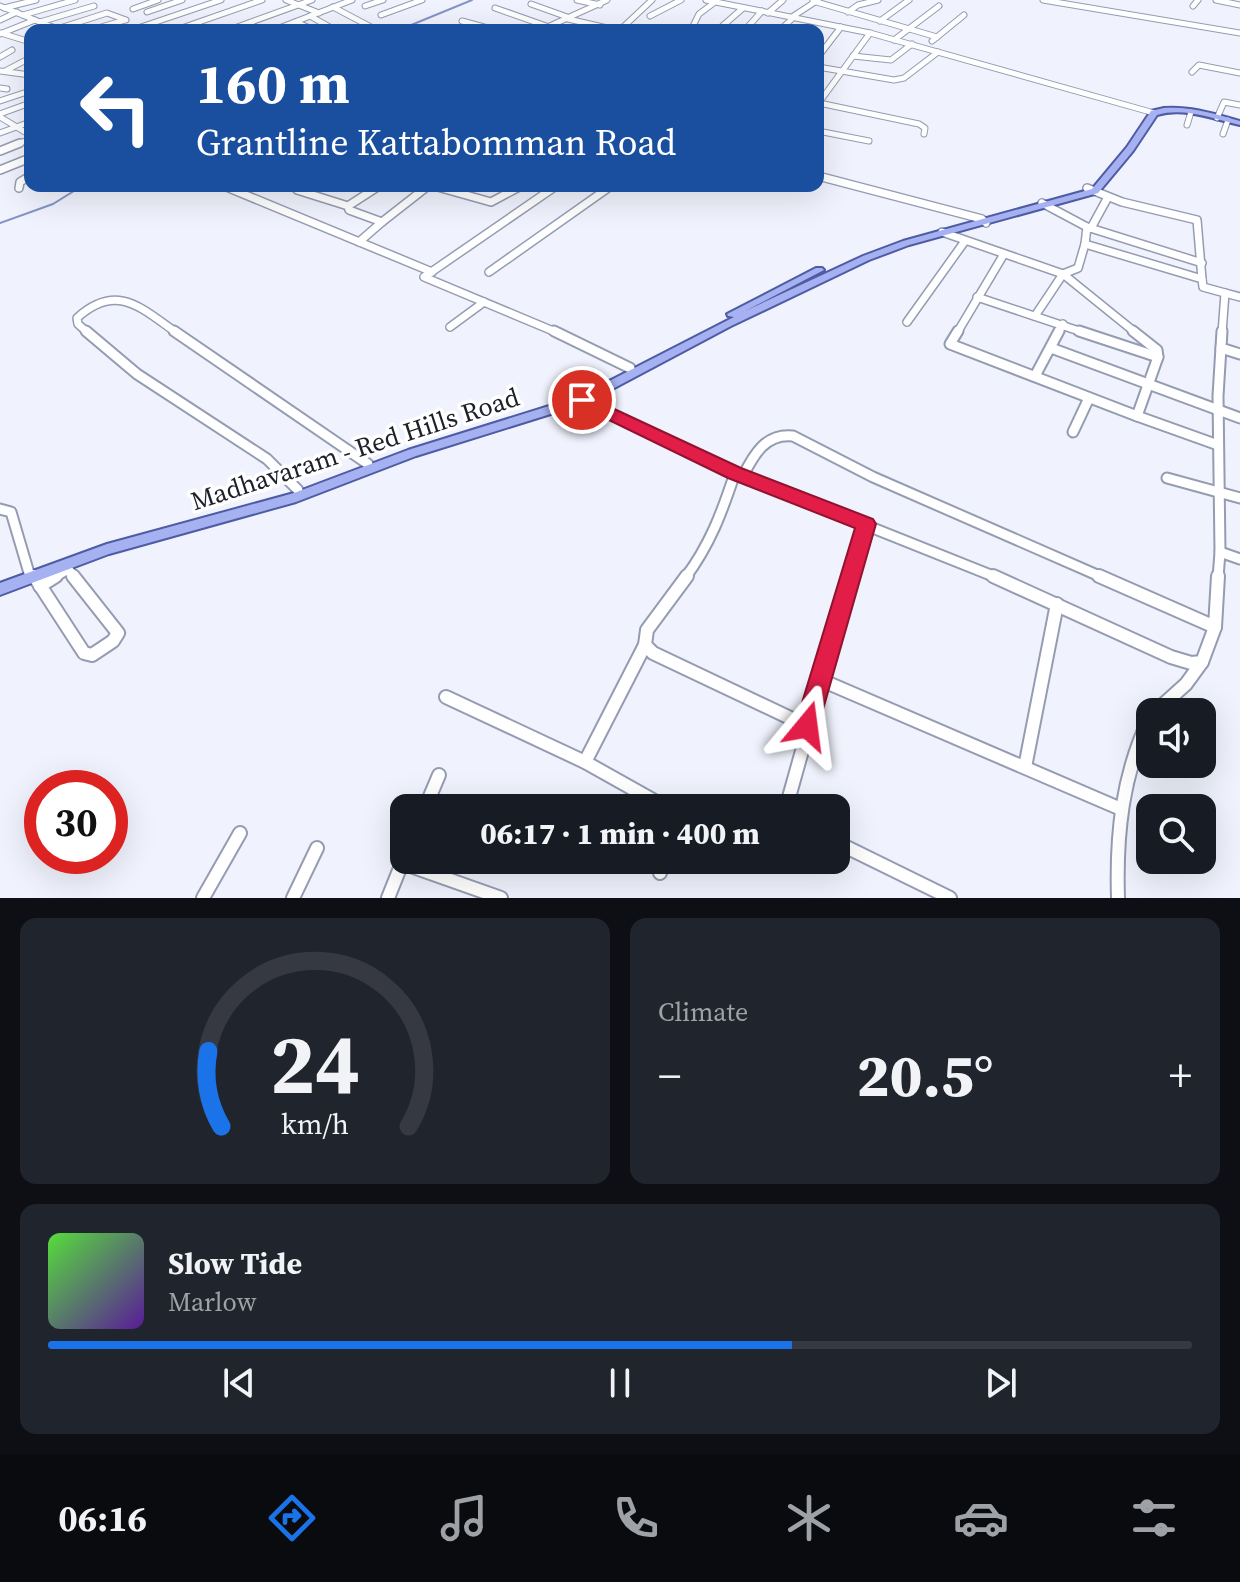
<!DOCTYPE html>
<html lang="en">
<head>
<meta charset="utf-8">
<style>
  :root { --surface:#171b24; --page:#20242c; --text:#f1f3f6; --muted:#9ea1a6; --line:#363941; --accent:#1a73e8 }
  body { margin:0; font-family:"Source Serif 4",serif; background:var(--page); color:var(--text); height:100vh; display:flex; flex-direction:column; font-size:30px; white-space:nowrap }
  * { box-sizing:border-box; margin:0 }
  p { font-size:26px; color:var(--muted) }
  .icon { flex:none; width:44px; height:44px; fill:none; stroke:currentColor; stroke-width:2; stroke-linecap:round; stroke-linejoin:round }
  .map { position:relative; height:898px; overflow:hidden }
  .panel { display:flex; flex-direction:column; gap:20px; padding:20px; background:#0d0f14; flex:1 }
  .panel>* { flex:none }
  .guide { position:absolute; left:24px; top:24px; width:800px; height:168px; border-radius:16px; box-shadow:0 8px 32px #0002; background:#1a4fa0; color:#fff; overflow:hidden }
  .tools { position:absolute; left:1136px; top:698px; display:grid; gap:16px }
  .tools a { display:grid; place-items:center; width:80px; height:80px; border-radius:16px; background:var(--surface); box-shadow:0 8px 32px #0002; font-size:40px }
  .speed { position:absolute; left:24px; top:770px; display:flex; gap:16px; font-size:40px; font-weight:700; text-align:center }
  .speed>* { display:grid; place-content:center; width:104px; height:104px; border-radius:50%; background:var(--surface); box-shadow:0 8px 32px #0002; line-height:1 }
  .speed .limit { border:12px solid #d22; background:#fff; color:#111 }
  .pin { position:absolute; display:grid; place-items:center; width:68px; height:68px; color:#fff; margin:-34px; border:4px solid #fff; border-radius:50%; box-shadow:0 2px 8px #0007 }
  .me { position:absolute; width:88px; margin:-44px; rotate:16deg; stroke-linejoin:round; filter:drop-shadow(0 0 6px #0008) }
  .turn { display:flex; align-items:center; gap:28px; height:168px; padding:0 40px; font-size:36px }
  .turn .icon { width:104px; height:104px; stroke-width:2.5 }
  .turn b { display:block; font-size:56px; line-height:68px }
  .big { font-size:60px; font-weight:800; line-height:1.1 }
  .panel .tile { flex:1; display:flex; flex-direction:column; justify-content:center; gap:12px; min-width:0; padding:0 28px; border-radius:16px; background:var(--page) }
  .panel .dial { align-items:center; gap:0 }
  .dial svg { height:208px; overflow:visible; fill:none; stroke:var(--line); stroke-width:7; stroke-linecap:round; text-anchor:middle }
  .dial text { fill:var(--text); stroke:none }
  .song { display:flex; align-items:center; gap:24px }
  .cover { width:96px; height:96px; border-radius:12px; background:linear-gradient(135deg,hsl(110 70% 55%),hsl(270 70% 35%)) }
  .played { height:8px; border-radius:4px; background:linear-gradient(90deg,var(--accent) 65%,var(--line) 65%) }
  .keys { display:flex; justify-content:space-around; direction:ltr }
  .heat { display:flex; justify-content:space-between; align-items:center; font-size:44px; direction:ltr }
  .panel .tiles { flex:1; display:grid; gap:20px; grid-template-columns:1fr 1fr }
  .tile:last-child { grid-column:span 2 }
  .trip { position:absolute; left:390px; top:794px; width:460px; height:80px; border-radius:16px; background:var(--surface); box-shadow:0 8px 32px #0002; font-weight:800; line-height:80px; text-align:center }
  .tabs { display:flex; height:128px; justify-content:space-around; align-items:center; background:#090b0e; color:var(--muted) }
  .tabs .icon { width:56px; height:56px }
  .tabs .current { color:var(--accent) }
  .tabs b { font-size:36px; color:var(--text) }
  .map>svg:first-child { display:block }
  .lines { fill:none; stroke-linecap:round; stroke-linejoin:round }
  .stream { stroke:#8593c7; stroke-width:2 }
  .minor-far3-casing { stroke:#959cb2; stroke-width:7 }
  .minor-far2-casing { stroke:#959cb2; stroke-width:10 }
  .minor-far1-casing { stroke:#959cb2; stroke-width:13 }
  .minor-casing { stroke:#959cb2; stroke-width:16 }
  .major-casing { stroke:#4e5ca4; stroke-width:4 }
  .minor-far3 { stroke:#fff; stroke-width:5 }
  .minor-far2 { stroke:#fff; stroke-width:7 }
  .minor-far1 { stroke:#fff; stroke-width:9 }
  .minor { stroke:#fff; stroke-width:12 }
  .major { fill:#a5b1f0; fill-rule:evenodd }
  .route { fill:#e11d48; stroke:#92132f; stroke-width:2 }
  .labels { text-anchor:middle; stroke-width:7; stroke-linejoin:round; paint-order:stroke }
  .street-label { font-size:26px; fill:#1d2028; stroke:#fff }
</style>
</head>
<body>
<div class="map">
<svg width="1240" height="898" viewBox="0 0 1240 898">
  <rect width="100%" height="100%" fill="#f0f3fd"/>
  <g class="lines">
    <!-- stream -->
    <g class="stream">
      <path d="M399 30 472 0"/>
      <path d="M0 223 53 204 82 186"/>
    </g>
    <!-- minor-far3 casing -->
    <g class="minor-far3-casing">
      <g id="minor-far3">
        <path d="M286 0 319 13"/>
        <path d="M577 0 600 5"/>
        <path d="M706 0 870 33 1154 113"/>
        <path d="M1043 0 1240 33"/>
        <path d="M1216 0 1240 5"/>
        <path d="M813 1 937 37"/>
        <path d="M531 4 570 18"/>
        <path d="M0 6 60 30"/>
        <path d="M365 6 383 0"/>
        <path d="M1193 6 1198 0"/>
        <path d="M333 7 371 27"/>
        <path d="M4 8 36 0"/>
        <path d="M495 8 549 27"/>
        <path d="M133 9 158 0"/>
        <path d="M147 12 182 0"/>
        <path d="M848 12 858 5 878 0"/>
        <path d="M768 13 783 0"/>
        <path d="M23 15 75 0"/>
        <path d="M381 15 422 0"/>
        <path d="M310 16 335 30"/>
        <path d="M650 16 681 0"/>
        <path d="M792 17 818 0"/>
        <path d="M568 19 616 30"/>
        <path d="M0 20 17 12"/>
        <path d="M462 21 495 30"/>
        <path d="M880 21 909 0"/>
        <path d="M40 22 94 6"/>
        <path d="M296 22 314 30"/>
        <path d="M57 29 107 13 126 20"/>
        <path d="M91 30 125 20"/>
        <path d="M132 30 221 0"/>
        <path d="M176 30 262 0"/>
        <path d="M229 30 312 0"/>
        <path d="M274 30 352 0"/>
        <path d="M541 30 607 0"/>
        <path d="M620 30 652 0"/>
        <path d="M691 30 699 14 715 2"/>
        <path d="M718 30 743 8"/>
        <path d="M745 30 762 11"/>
        <path d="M780 30 793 18"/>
        <path d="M1 33 30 42"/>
        <path d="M0 34 35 20"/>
        <path d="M894 40 939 6"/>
        <path d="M932 41 964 15"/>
        <path d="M853 56 891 60 912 44"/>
        <path d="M0 57 12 50"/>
        <path d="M818 57 841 27"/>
        <path d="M818 67 894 80 904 78 938 52"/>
        <path d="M0 71 30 75"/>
        <path d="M5 71 30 58"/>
        <path d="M1192 72 1199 65 1240 73"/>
        <path d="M0 88 7 89"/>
        <path d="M0 101 30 91"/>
        <path d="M819 103 919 124 925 128 924 134"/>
        <path d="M818 104 870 33"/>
        <path d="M0 114 30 103"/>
        <path d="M0 117 30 135"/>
        <path d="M1217 118 1224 102 1240 105"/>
        <path d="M1187 125 1191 112"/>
        <path d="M818 131 869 141"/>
        <path d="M0 133 30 122"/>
        <path d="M1223 134 1228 120"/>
        <path d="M15 145 30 139"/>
      </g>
    </g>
    <!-- minor-far2 casing -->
    <g class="minor-far2-casing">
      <g id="minor-far2">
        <path d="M0 151 20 143"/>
        <path d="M0 170 30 158"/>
        <path d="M818 176 982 219 986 223"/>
        <path d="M224 186 432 272"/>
        <path d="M295 186 297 190 348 206"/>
        <path d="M434 186 491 202 521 186"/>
        <path d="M556 186 424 277 558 333"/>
        <path d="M19 188 20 182 30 176"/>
        <path d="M1087 188 1122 202 1197 220 1202 279"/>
        <path d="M1042 203 1087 227 1085 244 1202 279 1203 287 1225 293 1222 333"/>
        <path d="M382 222 428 186"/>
        <path d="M1087 227 1202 263"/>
        <path d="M1091 228 1108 197"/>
        <path d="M942 232 1063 274 1136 333"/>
        <path d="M359 242 382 222 349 210 348 206 379 186"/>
        <path d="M489 272 611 186"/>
        <path d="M1225 293 1240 297"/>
        <path d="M977 297 1085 333"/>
        <path d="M1035 316 1063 274 1078 268 1085 244"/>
        <path d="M907 322 965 241"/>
        <path d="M450 327 484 302"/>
        <path d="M88 333 78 324 77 318C117 282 141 308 177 333"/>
        <path d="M957 333 1004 254"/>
        <path d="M1058 333 1063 324"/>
      </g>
    </g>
    <!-- minor-far1 casing -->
    <g class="minor-far1-casing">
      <g id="minor-far1">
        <path d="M86 331 137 374 267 459 298 490"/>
        <path d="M174 331 368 464"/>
        <path d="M554 331 630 368"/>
        <path d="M958 331 950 344 1137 416"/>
        <path d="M1079 331 1158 357"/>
        <path d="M1133 331 1157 350 1158 357 1137 416 1218 445"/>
        <path d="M1051 348 1240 418"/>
        <path d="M1221 348 1240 354"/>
        <path d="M1035 376 1059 331"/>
        <path d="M582 400 735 473 998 578"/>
        <path d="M1073 432 1089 398"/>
        <path d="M743 476C754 454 766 433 793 436L873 477 1104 578"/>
        <path d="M1167 478 1240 498"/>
        <path d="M0 509 11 512 29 573"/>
        <path d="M1220 552 1218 396 1222 331"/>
        <path d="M64 565 75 578"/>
        <path d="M53 578 68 569"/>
        <path d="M685 578C710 545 722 512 735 473"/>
        <path d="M851 578 866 524"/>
        <path d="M1218 578 1220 552 1240 559"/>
      </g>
    </g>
    <!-- minor casing -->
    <g class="minor-casing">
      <g id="minor">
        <path d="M34 576 84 653 92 655 113 641 118 633 73 576"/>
        <path d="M687 576 647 630 645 645 653 653 807 726"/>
        <path d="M993 576 1171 657 1191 663 1202 662 1215 627 1218 576"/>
        <path d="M1099 576 1215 627"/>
        <path d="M40 586 56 576"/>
        <path d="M821 680 1121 809"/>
        <path d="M446 697 585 762 667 808"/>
        <path d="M1155 712 1186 684 1202 662"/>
        <path d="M585 762 645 645"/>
        <path d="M1025 767 1057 604"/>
        <path d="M425 808 439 775"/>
        <path d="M786 808 851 576"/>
        <path d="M836 842 950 898"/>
        <path d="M402 863 501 898"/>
        <path d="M660 873 664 860"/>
        <path d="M203 898 240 833"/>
        <path d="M293 898 317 848"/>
        <path d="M388 898 404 858"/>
        <path d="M1118 898C1116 835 1122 775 1150 717"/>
      </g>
    </g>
    <!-- major casing -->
    <g class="major-casing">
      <path id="major" d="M1164 108C1190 106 1215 114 1240 121V125C1213 119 1184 107 1157 115L1133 151 1098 193 909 245 869 260 731 326 586 403 416 456 296 502 109 554 0 595V583L107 544 294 493 408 450 578 397 734 317 728 316 727 314 816 268H822L824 270 745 311 863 256 903 241 1092 189 1127 147 1151 111Z"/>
    </g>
    <!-- minor-far3 -->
    <use href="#minor-far3" class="minor-far3"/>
    <!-- minor-far2 -->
    <use href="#minor-far2" class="minor-far2"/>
    <!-- minor-far1 -->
    <use href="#minor-far1" class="minor-far1"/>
    <!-- minor -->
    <use href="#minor" class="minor"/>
    <!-- major -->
    <use href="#major" class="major"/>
  </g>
  <!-- route -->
  <path class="route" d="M582 394 741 468 873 519 876 524 816 734 807 737 799 734 795 726 855 528 728 478 576 404 574 400Z"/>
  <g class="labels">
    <!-- street labels -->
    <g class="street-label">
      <text transform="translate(355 449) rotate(-18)" y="9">Madhavaram - Red Hills Road</text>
    </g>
  </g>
</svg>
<div class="tools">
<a><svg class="icon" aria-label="sound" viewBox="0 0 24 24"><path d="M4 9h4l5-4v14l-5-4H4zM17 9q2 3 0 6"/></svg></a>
<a><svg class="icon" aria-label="search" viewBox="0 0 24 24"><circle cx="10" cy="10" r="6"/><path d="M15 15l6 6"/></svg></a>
</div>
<div class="speed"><div class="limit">30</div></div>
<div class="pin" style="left:582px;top:400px;background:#d93025"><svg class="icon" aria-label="arrive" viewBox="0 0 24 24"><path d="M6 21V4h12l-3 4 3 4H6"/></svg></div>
<svg class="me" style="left:807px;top:726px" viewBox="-20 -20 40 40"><path d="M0-17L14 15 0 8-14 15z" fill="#e11d48" stroke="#fff" stroke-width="4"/></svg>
<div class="trip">06:17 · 1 min · 400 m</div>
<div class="guide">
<div class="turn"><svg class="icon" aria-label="left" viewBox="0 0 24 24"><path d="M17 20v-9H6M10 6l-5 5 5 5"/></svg><div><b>160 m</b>Grantline Kattabomman Road</div></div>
</div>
</div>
<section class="panel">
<div class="tiles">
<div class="tile dial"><svg viewBox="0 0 100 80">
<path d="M14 69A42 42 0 1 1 86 69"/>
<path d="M14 69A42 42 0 0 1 9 40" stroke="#1a73e8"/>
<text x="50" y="56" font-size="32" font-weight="700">24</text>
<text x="50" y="72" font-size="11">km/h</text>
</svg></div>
<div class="tile"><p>Climate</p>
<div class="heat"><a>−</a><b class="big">20.5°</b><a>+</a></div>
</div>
<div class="tile">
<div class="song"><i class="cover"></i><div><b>Slow Tide</b><p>Marlow</p></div></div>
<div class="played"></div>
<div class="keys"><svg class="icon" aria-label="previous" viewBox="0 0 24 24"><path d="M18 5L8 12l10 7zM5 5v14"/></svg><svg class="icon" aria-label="pause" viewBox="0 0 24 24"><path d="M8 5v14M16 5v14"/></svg><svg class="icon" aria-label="next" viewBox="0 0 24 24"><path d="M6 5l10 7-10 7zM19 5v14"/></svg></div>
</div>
</div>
</section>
<nav class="tabs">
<b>06:16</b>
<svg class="icon current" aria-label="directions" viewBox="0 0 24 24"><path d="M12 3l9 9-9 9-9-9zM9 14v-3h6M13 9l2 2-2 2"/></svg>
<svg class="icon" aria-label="music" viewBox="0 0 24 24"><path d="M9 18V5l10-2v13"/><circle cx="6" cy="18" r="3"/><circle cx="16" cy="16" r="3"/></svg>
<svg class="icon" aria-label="phone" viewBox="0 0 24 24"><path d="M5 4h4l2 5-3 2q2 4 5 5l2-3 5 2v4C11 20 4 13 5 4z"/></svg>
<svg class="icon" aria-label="climate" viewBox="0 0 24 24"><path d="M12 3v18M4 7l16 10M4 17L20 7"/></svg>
<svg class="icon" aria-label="car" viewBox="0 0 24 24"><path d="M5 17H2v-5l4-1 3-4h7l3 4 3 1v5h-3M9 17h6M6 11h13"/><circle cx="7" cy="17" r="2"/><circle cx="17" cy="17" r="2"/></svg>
<svg class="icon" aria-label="filters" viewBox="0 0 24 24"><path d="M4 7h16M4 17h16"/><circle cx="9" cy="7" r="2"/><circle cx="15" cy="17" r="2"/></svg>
</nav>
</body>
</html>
